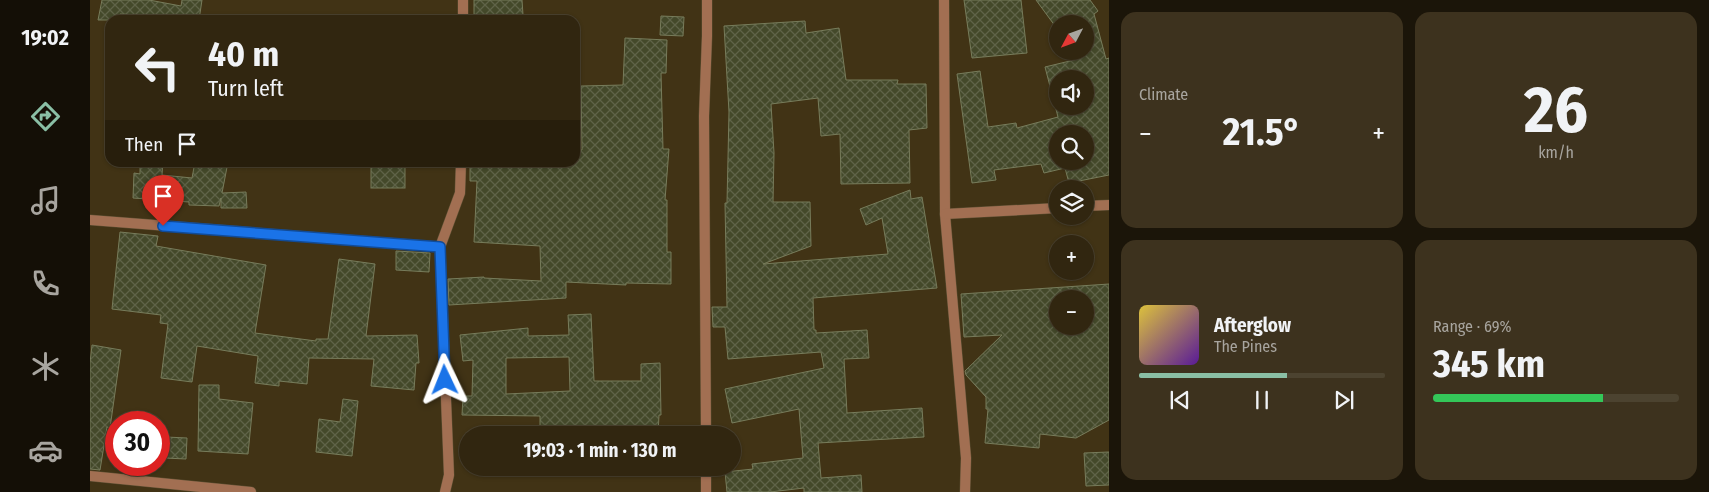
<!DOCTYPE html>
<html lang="en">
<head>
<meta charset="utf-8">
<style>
  :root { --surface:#312610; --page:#3d321e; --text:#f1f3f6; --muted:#a8a59f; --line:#4c4330; --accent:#8abfa5 }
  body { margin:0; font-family:"Fira Sans Condensed",sans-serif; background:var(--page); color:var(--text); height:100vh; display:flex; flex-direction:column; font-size:19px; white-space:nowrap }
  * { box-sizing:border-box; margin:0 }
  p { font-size:16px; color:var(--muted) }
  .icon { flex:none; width:28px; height:28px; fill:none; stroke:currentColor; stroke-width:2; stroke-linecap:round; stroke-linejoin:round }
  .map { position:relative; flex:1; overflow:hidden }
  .sheet { display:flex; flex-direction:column; gap:12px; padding:12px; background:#1b1509; width:600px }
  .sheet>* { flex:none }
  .banner { position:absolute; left:15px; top:15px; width:475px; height:152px; border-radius:15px; box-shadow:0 1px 4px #0004,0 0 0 1px var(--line); background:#312610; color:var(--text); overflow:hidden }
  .needle { width:32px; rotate:229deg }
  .controls { position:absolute; left:959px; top:15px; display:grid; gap:10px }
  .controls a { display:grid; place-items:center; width:45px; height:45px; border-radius:50%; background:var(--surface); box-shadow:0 1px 4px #0004,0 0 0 1px var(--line); font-size:25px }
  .speed { position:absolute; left:15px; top:411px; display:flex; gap:10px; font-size:25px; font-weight:700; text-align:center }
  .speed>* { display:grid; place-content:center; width:65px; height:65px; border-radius:50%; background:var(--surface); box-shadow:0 1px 4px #0004,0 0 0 1px var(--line); line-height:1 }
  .speed .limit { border:8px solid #d22; background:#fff; color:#111 }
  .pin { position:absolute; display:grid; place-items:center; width:42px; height:42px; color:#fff; margin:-51px -21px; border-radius:50% 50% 50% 0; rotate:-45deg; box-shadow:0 0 5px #0007 }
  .pin .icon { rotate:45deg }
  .me { position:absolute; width:55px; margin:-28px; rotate:358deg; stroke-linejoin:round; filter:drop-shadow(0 0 4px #0008) }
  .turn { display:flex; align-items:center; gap:18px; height:105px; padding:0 20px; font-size:22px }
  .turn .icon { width:65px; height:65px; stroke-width:2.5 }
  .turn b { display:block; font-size:35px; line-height:42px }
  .then { display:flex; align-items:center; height:48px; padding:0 20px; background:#0003; gap:10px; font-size:19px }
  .big { font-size:38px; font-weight:700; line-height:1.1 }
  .sheet .card { flex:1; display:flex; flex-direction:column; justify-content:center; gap:8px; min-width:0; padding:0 18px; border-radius:15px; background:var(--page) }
  .sheet .dial { align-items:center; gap:0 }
  .dial b { font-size:65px; line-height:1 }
  .song { display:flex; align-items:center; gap:15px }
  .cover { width:60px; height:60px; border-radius:8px; background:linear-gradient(135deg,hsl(50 70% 55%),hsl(270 70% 35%)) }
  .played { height:5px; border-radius:2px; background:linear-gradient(90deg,var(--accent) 60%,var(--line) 60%) }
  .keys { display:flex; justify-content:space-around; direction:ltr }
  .heat { display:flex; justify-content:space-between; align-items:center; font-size:28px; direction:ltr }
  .charge { height:8px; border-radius:4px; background:linear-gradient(90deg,#34c759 69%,var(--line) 0) }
  .sheet .tiles { flex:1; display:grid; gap:12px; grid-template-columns:repeat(2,1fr) }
  .trip { position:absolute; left:369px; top:426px; width:282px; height:50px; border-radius:25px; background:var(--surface); box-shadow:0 1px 4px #0004,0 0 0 1px var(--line); font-weight:700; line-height:50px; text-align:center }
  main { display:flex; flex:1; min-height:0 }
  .tabs { display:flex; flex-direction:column; width:90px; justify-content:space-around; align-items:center; background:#140f06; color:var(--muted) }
  .tabs .icon { width:35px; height:35px }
  .tabs .current { color:var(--accent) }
  .tabs b { font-size:22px; color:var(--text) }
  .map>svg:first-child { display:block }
  .building { fill:url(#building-cross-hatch); stroke:#777c5b; fill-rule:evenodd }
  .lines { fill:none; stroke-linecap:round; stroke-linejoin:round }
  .minor-casing { stroke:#5c4f33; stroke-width:11 }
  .minor { stroke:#a26f52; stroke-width:10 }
  .route-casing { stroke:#114b97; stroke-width:12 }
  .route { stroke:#1a73e8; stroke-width:9 }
</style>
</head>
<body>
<main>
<nav class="tabs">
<b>19:02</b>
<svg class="icon current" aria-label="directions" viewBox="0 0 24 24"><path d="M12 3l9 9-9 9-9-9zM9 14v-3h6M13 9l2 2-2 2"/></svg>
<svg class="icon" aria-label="music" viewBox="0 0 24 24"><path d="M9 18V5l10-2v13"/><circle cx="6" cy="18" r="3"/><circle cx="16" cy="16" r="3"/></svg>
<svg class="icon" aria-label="phone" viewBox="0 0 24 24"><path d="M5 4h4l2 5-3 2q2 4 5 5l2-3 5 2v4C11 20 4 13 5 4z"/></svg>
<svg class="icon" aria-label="climate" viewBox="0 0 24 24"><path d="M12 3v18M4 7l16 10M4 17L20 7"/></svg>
<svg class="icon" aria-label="car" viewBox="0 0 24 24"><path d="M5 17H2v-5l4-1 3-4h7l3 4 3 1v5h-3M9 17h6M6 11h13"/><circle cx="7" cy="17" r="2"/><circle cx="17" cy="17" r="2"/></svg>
</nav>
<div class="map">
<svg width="1019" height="492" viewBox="0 0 1019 492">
  <defs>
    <pattern id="building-cross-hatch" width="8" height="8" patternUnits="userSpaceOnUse" patternTransform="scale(1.25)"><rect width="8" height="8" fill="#44492a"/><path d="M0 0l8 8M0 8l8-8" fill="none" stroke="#5f6348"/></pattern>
  </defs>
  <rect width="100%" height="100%" fill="#413315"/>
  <!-- building -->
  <g class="building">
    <path d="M12 0H59L91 6 92 0H112L109 20H89V17L30 14 29 20H8Z"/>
    <path d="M384 0H432L433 15 384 16Z"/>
    <path d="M874 0H931L937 53 882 58Z"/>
    <path d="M946 0H1000L1008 11 1004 14 1016 59 1019 58V175L979 183 975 168 954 173 951 164 904 170 906 180 882 183 867 74 890 71 898 127 926 123 927 128 968 117 955 67 988 59 983 51H995V24H968V30ZM968 79H995V106H968ZM968 134H995V161H968Z"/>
    <path d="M571 16 594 17 593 36 570 35Z"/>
    <path d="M715 21 716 33 749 28 756 80H808L807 84H836L837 128 819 130 820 183 751 184 750 134 731 136 728 98 681 104 684 153 683 202H720L721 246 673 264 798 254 792 218 776 225 770 209 820 190 821 199 832 197 847 288 723 298 724 330H726V333L777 330 779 358 754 359 757 413 832 408 834 437 728 443 731 478 771 475 772 492H714V488L680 492H637L635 472 663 469 662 464 713 458 709 409 642 423 635 389 734 368 731 352 638 359 635 327H623L622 307H637L635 203H637L639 112 634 26Z"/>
    <path d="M535 38 577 40 576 73H571L573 149H579L575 200H577V252H581V284L536 283V285L476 282V298L359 305 358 279 394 277V278L451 281 450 246 384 242 387 181H380V162H485V150H492L491 86 533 85Z"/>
    <path d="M50 162H73L72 175 102 178 105 162H138L132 193 156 192 157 208H131V198L129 206 99 205V202L43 198 44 173 50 174Z"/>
    <rect x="281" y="162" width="34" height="26"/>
    <path d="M30 232 68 236 66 246 176 265 165 333 226 341V339H238L249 259 285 264 276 336 327 335 329 363H326L324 390 281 386 284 359 219 358 217 384 189 381V386L165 383 168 356 107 346 102 382 71 378 78 324 70 323 71 315 22 309Z"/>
    <path d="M306 251 340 253 339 272 306 270Z"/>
    <path d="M1019 284V420L986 438 950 434 949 448 895 443 898 409H896V397L876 375 875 371 912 335 874 337 871 294ZM968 299H995V326H968Z"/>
    <path d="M501 314 504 381H551V364L570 363 571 415H569L568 435H450V416L372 415 373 396H382L383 360 373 361 370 335 438 328V336L479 335 478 315ZM479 357 480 391 416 394V358Z"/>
    <path d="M2 345 31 350 20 428 17 427 10 470 0 469V363Z"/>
    <path d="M109 385H129V399L163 403 158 454 108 451Z"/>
    <path d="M253 399 268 401 262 456 226 452 229 419 250 422Z"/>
    <path d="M76 437 97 438 96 459 75 458Z"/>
    <path d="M1019 452V485L996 486 994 453Z"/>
  </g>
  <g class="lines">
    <!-- minor casing -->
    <g class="minor-casing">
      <g id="minor">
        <path d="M854 0 855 214 876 458 875 492"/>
        <path d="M373 20V0"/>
        <path d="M995 206 1019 205"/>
        <path d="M855 214 968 208"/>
        <path d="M0 220 350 247"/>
        <path d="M616 435 614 116 617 36V0"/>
        <path d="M616 468V492"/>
        <path d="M0 476 161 492"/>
        <path d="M355 492 359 475 350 247 370 193 371 162"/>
      </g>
    </g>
    <!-- minor -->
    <use href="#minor" class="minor"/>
  </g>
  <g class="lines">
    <!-- route casing -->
    <g class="route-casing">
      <path id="route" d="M73 226 350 247 355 380"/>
    </g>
    <!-- route -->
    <use href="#route" class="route"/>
  </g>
</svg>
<div class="controls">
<a><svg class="needle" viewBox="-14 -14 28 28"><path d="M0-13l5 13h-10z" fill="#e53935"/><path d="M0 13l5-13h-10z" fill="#a8a59f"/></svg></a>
<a><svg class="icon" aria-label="sound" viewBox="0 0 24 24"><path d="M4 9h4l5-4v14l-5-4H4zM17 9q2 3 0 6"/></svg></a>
<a><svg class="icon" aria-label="search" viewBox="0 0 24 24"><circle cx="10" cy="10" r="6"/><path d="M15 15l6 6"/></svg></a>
<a><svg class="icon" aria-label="layers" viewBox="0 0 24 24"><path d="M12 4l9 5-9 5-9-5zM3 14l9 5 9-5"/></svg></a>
<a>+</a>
<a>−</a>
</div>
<div class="speed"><div class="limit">30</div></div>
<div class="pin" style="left:73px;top:226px;background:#d93025"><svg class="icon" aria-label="arrive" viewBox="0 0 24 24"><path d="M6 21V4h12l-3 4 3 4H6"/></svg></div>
<svg class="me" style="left:355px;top:380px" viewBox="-20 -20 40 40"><path d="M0-17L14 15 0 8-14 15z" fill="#1a73e8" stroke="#fff" stroke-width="4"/></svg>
<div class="trip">19:03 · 1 min · 130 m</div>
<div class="banner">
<div class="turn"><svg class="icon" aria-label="left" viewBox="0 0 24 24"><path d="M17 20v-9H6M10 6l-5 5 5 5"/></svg><div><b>40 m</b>Turn left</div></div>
<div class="then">Then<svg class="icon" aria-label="arrive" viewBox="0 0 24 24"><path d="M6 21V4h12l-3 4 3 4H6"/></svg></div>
</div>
</div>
<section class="sheet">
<div class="tiles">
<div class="card"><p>Climate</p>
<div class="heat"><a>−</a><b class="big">21.5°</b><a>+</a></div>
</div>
<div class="card dial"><b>26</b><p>km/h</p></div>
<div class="card">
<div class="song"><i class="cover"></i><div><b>Afterglow</b><p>The Pines</p></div></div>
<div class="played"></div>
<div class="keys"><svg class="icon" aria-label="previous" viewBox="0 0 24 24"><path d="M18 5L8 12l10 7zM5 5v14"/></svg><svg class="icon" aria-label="pause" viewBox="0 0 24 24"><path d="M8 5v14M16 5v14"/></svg><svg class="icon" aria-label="next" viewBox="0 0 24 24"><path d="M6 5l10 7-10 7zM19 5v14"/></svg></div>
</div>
<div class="card"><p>Range · 69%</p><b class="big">345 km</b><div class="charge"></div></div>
</div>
</section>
</main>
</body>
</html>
